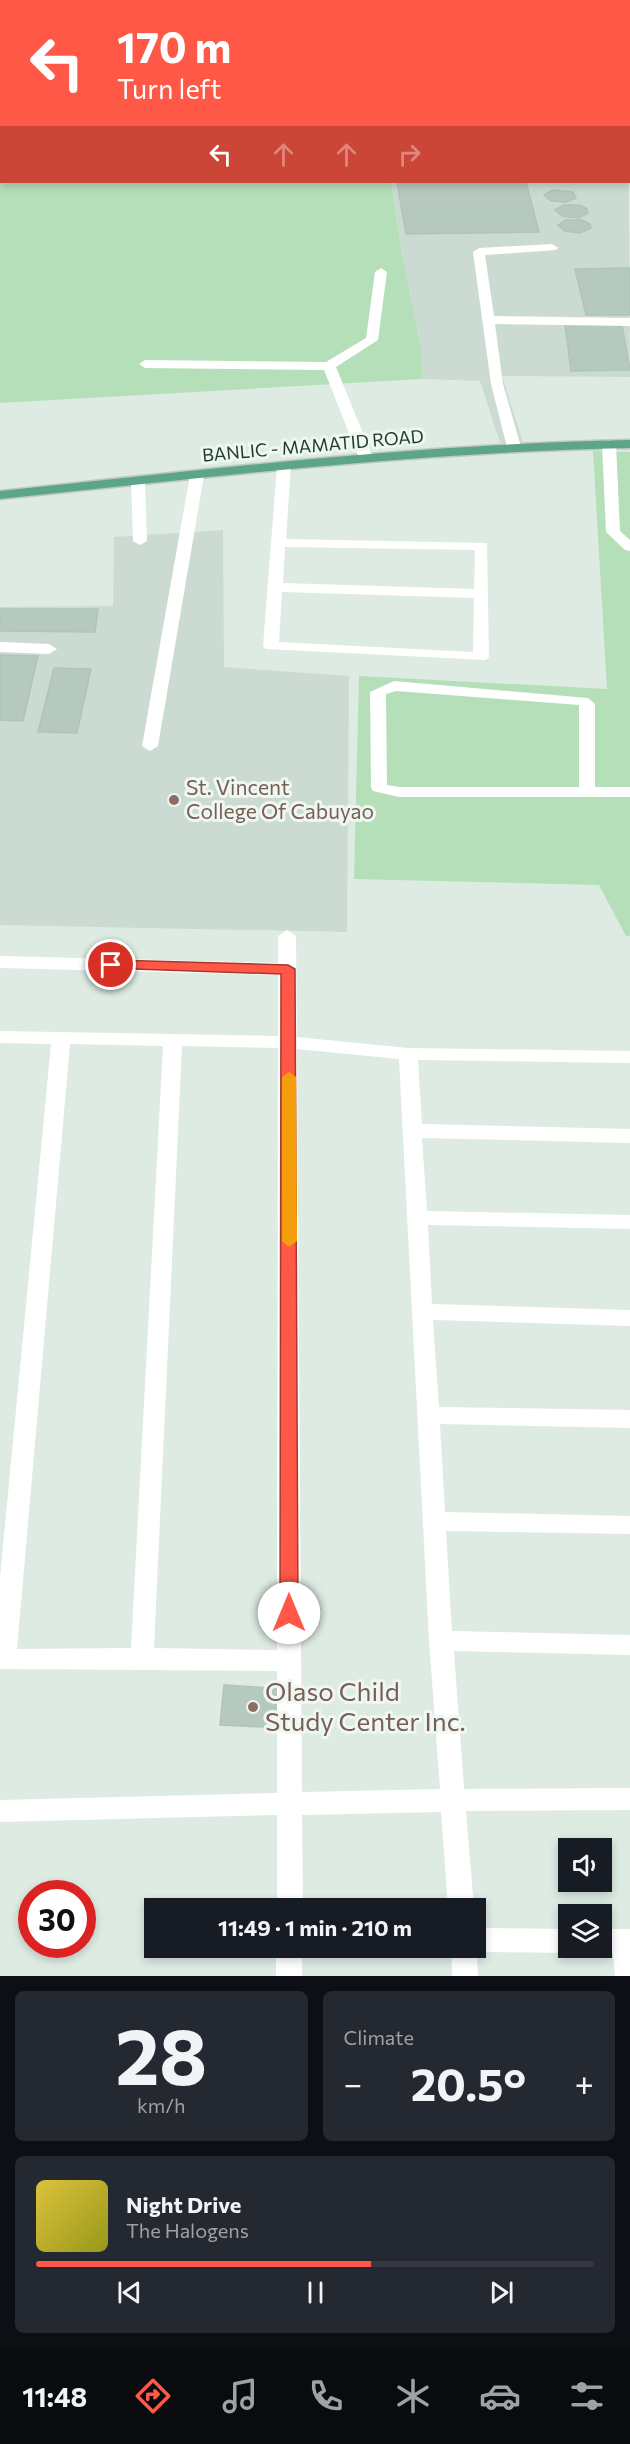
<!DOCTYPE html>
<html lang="en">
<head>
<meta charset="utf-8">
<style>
  :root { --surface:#171b24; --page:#242831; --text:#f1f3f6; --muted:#9ea1a6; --line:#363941; --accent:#ff5847 }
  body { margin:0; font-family:Commissioner,sans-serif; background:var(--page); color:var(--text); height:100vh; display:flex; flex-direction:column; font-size:22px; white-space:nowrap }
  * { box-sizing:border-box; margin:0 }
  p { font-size:20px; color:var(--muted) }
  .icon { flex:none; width:33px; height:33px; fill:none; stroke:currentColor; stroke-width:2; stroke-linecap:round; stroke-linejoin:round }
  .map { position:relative; height:1976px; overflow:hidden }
  .details { display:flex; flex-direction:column; gap:15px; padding:15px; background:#0d0f14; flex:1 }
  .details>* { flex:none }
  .top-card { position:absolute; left:0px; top:0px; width:630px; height:183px; box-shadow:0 3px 9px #0003; background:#ff5847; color:#fff; overflow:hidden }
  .tools { position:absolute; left:558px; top:1838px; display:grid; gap:12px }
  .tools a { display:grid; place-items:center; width:54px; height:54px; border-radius:0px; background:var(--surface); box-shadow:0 3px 9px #0003; font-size:30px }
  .speed { position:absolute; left:18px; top:1880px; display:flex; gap:12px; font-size:30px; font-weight:700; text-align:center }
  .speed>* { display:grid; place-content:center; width:78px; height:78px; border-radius:50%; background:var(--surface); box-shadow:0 3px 9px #0003; line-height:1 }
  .speed .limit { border:9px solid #d22; background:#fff; color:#111 }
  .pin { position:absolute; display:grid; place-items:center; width:51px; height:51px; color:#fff; margin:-26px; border:3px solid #fff; border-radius:50%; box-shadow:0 2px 6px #0007 }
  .me { position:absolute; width:66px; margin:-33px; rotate:0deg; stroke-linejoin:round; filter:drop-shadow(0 0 4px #0008) }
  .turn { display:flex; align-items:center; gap:21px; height:126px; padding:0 18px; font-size:27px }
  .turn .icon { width:78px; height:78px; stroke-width:2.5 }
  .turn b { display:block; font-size:42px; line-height:51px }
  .lanes { display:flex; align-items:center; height:57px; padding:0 18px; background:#0003; justify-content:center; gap:30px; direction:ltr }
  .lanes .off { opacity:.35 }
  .big { font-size:45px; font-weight:700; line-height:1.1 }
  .details .card { flex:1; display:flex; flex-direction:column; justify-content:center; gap:9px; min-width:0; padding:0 21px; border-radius:9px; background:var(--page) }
  .details .dial { align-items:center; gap:0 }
  .dial b { font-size:78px; line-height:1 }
  .song { display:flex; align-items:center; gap:18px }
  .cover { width:72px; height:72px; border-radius:9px; background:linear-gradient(135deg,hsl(50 70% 55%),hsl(60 70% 35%)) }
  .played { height:6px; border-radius:3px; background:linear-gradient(90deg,var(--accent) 60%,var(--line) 60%) }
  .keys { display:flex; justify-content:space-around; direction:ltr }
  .heat { display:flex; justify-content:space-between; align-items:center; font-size:33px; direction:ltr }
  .details .tiles { flex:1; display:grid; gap:15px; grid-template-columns:1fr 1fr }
  .card:last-child { grid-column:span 2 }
  .trip { position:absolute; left:144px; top:1898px; width:342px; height:60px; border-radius:0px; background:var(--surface); box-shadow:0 3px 9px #0003; font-weight:700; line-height:60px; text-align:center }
  .menu { display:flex; height:96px; justify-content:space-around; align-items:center; background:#090b0e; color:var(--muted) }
  .menu .icon { width:42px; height:42px }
  .menu .on { color:var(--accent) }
  .menu b { font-size:27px; color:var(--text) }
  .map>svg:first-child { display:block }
  .built { fill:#ccdbd2 }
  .green { fill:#b4dfb9 }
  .building { fill:#b6c9be; stroke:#afc5b9; stroke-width:1.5 }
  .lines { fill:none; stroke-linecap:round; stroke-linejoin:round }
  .major-casing { stroke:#c0c8c5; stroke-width:3 }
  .minor { fill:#fff; fill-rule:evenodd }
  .major { fill:#5da588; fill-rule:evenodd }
  .route { fill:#ff5847; stroke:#a6392e; stroke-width:1.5 }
  .slow { fill:#f59e0b }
  .education-dot { fill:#8d6e63; stroke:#eef7f1; stroke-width:2 }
  .labels { text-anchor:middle; stroke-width:6; stroke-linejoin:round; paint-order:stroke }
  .far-street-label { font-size:18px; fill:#1d3c2f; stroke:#eef7f1 }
  .education-label { font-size:21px; fill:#785e54; stroke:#eef7f1; text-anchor:start }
  .near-education-label { font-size:26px; fill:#785e54; stroke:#eef7f1; text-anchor:start }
</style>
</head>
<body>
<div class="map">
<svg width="630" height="1976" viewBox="0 0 630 1976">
  <rect width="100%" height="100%" fill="#ddebe3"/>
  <!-- built -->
  <g class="built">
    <path d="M628 57 630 377 502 376 523 443H500L480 381 423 379 421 348 400 243 391 182H628Z"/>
    <path d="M223 530 224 667 349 676 347 932 0 925V607L113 606 114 537Z"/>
  </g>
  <!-- green -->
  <g class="green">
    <path d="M235 0H630V38L628 2Z"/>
    <path d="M0 96 2 182H391L400 243 421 348 423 379 0 403Z"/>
    <path d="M593 451 630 452V936H626L599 885 354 879 359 676 607 689Z"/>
  </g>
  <!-- building -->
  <g class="building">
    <path d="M397 182H526L539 232 406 234Z"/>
    <path d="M553 190 573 192 576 198 566 202 551 201 544 195Z"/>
    <path d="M564 205H580L587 209 588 213 578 218 562 216 555 210Z"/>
    <path d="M566 220H582L590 224 591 228 580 233 565 231 558 225Z"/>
    <path d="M630 268V315H586L575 269Z"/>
    <path d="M565 324 622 325 630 370 571 371Z"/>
    <path d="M0 609H98L95 632 0 631Z"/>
    <path d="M0 655 38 656 23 721 0 720Z"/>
    <path d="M54 668 91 669 77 733 38 732Z"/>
    <path d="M224 1685 285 1689 284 1728 220 1725Z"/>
  </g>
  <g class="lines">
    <!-- major casing -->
    <g class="major-casing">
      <path id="major" d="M630 440V448C419 452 210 477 0 499V491C210 469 419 444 630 440Z"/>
    </g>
    <!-- minor -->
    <g class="minor">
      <rect x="65" y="0" width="10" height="2"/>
      <rect x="199" y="0" width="10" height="2"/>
      <rect x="248" y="0" width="10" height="2"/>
      <rect x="0" y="7" width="2" height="6"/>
      <rect x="0" y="25" width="2" height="6"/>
      <rect x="628" y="37" width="2" height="6"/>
      <rect x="0" y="45" width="2" height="6"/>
      <rect x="628" y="64" width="2" height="6"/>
      <path d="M552 244 558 248 556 250 485 255 494 316 630 318V326L495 324 503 384 521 447 514 451 507 447 491 384 473 252 479 248Z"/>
      <path d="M381 268 387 272 378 340 336 367 373 458 371 461 366 462 359 458 324 370 145 368 139 364 145 360 326 362 366 338 375 272Z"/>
      <path d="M609 440 616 444 620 531 630 540V551L625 550 606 532 602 444Z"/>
      <path d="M284 462 291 466 286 539 487 543 489 657 486 660 266 649 263 646 277 466ZM285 547 475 550 474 589 283 583ZM282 592 474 598 473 652 279 642Z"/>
      <path d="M197 471 204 475 158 746 150 751 142 746 190 475Z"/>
      <path d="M138 477 145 481 147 541 140 545 133 541 131 481Z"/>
      <path d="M0 642 49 644 57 649 49 654 0 652Z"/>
      <path d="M394 681 588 698 595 704V787H630V797H399L373 791 371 788 370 692ZM396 691 579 705V787H399L387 785 386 694Z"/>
      <path d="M287 930 296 936 297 1037 408 1048 630 1051V1063L418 1060 422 1124 630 1129V1143L422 1138 427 1211 630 1215V1229L428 1225 432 1304 630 1310V1326L433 1320 439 1407 630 1410V1428L440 1424 445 1512 630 1516V1534L446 1531 452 1631 630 1635V1655L454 1651 464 1789 630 1788V1810L466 1811 474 1908H448L441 1812 302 1815 303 1908H277V1815L0 1822V1800L277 1793V1671L0 1669V1577L51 1044 0 1043V1031L278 1036V975L0 968V956L278 963V936ZM70 1044 163 1046 131 1648 17 1649ZM182 1046 278 1048 277 1650 154 1648ZM297 1049 399 1059 429 1641 440 1789 302 1792Z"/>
      <path d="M476 1928 568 1929V1947H578L568 1953 477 1952 478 1976H452L451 1947H476Z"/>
      <path d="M602 1929H630V1976H615L613 1953 593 1950 592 1947H602Z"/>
      <rect x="276" y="1947" width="26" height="29"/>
    </g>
    <!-- major -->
    <use href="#major" class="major"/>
  </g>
  <!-- route -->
  <path class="route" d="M111 960 288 965 295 969 298 1613 295 1618 289 1621 283 1618 280 1613 281 974 106 968V962Z"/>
  <!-- slow -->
  <path class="slow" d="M289 1072 296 1077 297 1241 289 1247 282 1241V1077Z"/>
  <!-- markers -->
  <g class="education-dot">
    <circle cx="174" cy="800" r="6"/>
    <circle cx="253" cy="1707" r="6"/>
  </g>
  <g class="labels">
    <!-- far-street labels -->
    <g class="far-street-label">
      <text transform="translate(313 446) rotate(-5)" y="6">BANLIC - MAMATID ROAD</text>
    </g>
    <!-- education labels -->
    <g class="education-label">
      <text x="186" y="795">St. Vincent<tspan x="186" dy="24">College Of Cabuyao</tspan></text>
    </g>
    <!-- near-education labels -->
    <g class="near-education-label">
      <text x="265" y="1701">Olaso Child<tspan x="265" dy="30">Study Center Inc.</tspan></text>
    </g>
  </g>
</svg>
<div class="tools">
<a><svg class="icon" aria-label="sound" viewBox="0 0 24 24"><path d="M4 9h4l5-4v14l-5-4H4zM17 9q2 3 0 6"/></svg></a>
<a><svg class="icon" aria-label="layers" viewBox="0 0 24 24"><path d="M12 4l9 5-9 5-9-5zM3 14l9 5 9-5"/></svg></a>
</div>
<div class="speed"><div class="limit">30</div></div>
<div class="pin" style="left:111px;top:965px;background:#d93025"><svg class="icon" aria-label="arrive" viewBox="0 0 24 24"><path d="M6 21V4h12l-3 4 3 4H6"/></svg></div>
<svg class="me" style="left:289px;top:1613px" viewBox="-20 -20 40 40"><circle r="19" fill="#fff"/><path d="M0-13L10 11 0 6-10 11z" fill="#ff5847"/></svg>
<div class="trip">11:49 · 1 min · 210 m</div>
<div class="top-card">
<div class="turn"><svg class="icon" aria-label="left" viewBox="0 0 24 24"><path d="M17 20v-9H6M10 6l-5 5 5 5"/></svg><div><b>170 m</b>Turn left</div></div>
<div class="lanes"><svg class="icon" aria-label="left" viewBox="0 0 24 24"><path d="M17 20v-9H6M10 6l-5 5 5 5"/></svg><svg class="icon off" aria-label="ahead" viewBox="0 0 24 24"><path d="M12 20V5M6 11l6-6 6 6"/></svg><svg class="icon off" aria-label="ahead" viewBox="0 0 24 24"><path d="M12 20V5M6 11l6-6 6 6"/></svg><svg class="icon off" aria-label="right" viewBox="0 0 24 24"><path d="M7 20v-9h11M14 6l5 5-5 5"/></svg></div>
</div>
</div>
<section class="details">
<div class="tiles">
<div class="card dial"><b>28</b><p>km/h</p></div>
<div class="card"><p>Climate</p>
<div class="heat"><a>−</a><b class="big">20.5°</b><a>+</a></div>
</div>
<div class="card">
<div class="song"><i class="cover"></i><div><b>Night Drive</b><p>The Halogens</p></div></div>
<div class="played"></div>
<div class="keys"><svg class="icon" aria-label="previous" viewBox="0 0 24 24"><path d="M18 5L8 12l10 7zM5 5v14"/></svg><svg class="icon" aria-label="pause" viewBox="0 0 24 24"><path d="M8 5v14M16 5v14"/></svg><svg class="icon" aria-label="next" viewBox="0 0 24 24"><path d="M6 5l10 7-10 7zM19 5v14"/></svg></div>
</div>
</div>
</section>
<nav class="menu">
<b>11:48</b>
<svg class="icon on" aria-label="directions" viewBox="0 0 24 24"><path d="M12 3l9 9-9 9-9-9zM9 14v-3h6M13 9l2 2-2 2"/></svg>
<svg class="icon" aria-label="music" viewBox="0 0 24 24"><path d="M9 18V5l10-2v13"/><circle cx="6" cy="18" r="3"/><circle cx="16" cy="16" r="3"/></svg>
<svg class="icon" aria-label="phone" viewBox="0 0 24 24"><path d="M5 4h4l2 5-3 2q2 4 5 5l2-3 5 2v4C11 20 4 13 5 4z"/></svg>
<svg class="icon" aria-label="climate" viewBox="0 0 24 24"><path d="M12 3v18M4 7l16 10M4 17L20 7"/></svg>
<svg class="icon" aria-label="car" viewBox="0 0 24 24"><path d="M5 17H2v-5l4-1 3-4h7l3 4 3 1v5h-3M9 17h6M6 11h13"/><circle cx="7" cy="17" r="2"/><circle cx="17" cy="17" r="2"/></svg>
<svg class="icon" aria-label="filters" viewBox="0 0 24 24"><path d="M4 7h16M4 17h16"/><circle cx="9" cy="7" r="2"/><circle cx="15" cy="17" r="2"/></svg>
</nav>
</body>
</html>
